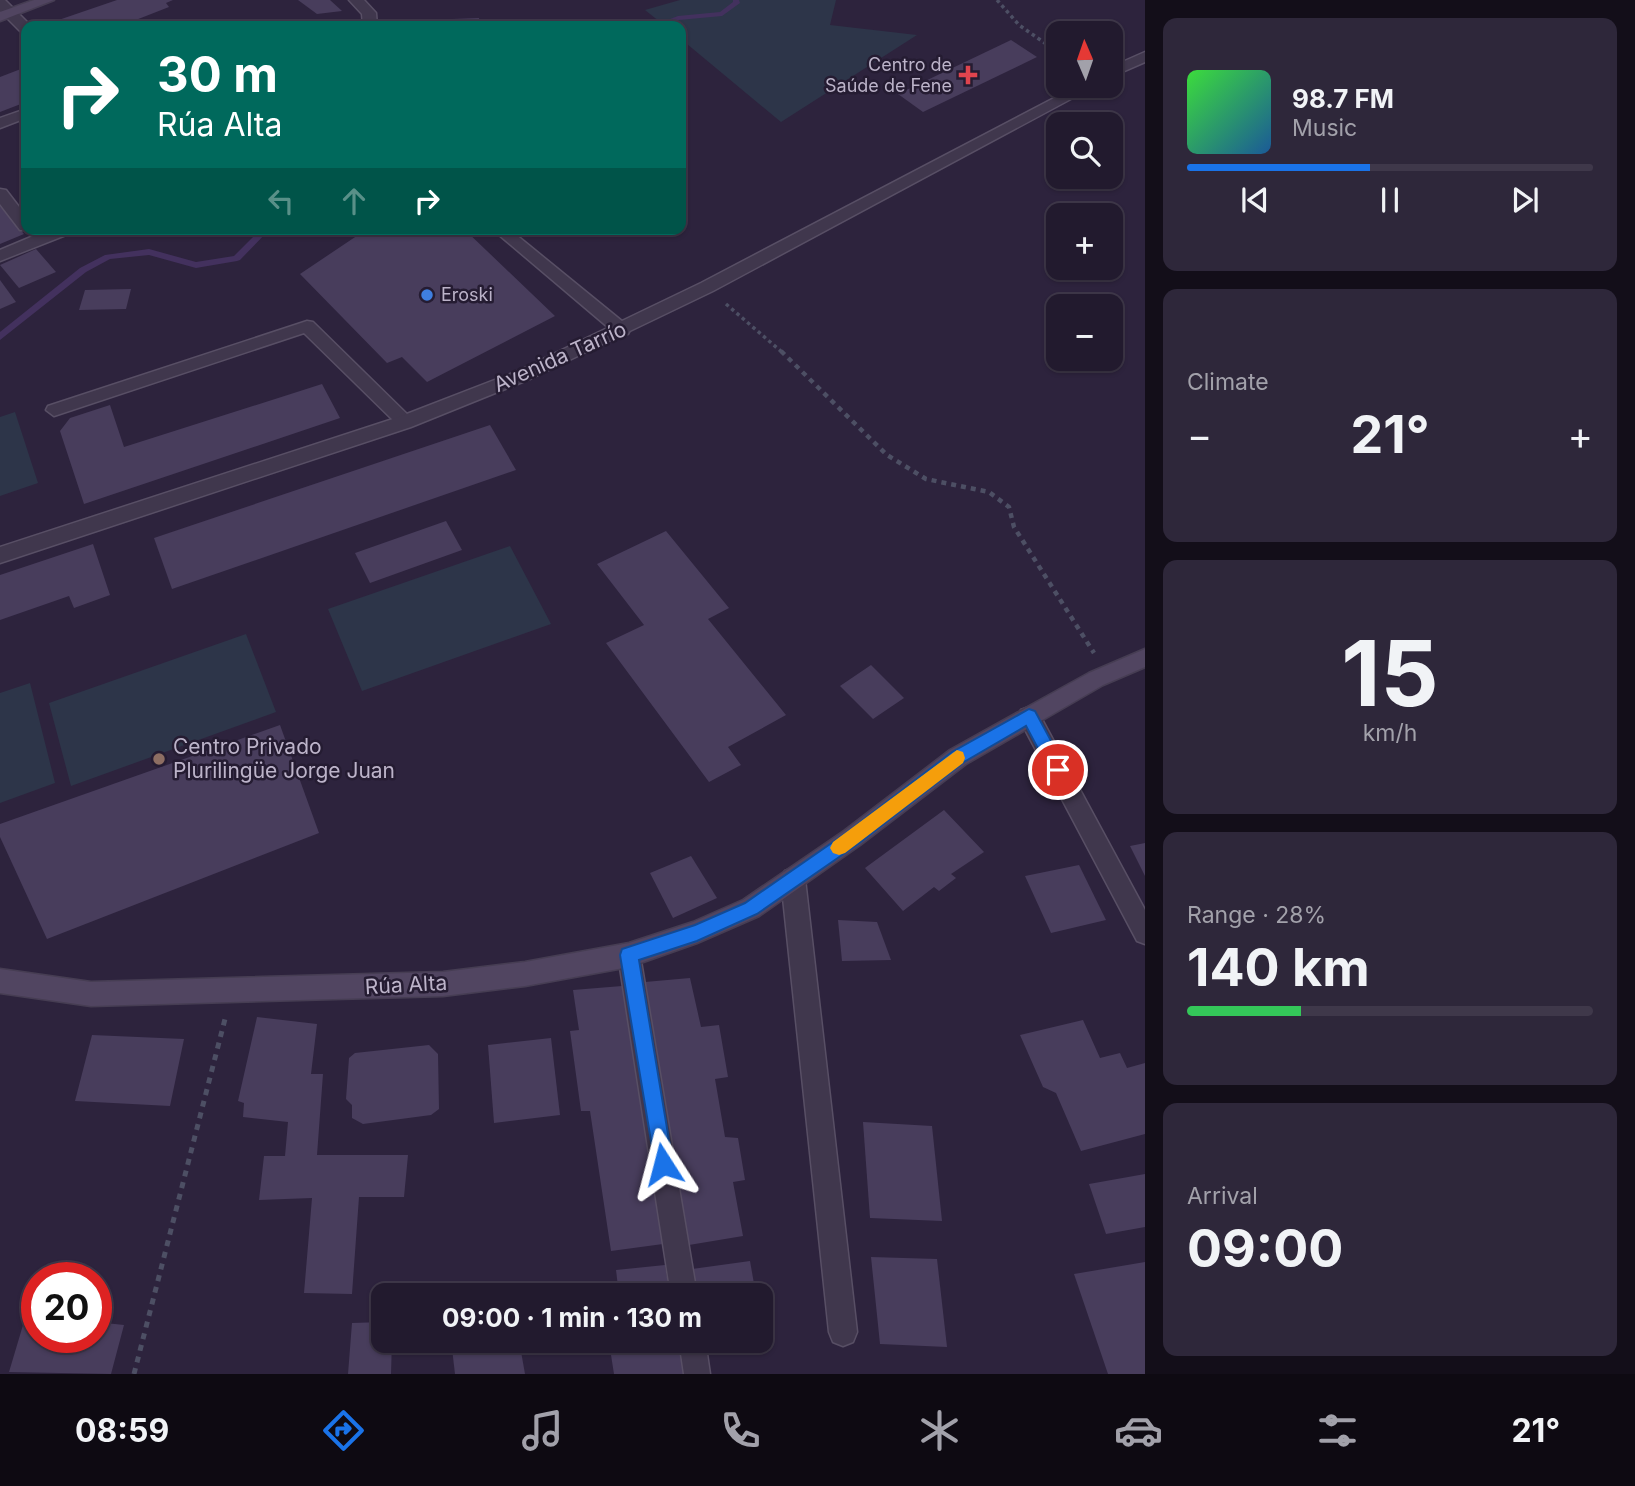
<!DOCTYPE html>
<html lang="en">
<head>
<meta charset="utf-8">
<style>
  :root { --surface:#221a2e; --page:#2e273a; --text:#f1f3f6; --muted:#a2a1aa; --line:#3f384a; --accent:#1a73e8 }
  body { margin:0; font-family:Inter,sans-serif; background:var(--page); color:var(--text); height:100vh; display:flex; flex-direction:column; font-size:26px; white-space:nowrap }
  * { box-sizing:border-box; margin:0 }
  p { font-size:23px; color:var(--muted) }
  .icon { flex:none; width:38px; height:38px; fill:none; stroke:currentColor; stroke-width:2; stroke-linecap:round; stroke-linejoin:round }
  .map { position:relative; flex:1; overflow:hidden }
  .details { display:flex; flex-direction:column; gap:18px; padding:18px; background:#130e19; width:490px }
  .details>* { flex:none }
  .banner { position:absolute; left:21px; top:21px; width:665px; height:214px; border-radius:14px; box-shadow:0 2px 5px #0004,0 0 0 2px var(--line); background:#00695c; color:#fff; overflow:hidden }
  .needle { width:46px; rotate:358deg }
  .fabs { position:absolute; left:1046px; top:21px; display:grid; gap:14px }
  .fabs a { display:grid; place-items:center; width:77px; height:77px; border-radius:14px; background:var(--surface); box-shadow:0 2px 5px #0004,0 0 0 2px var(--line); font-size:35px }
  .speed { position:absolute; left:21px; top:1262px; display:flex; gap:14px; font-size:35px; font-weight:700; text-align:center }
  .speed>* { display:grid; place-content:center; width:91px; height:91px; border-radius:50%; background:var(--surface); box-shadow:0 2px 5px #0004,0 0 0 2px var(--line); line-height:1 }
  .speed .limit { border:10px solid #d22; background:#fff; color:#111 }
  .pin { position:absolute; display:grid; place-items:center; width:60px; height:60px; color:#fff; margin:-30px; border:4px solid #fff; border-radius:50%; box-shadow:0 2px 7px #0007 }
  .me { position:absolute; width:77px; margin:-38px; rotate:351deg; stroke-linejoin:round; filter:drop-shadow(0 0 5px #0008) }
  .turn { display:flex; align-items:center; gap:24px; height:147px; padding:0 21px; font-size:32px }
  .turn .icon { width:91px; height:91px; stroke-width:2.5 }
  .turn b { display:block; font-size:49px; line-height:60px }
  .lanes { display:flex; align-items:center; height:66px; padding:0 21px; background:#0003; justify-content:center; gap:35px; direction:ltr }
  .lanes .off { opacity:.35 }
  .big { font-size:52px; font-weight:700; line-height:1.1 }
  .details .card { flex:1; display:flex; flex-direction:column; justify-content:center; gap:10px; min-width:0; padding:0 24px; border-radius:14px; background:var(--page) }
  .details .dial { align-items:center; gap:0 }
  .dial b { font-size:91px; line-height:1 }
  .song { display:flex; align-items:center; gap:21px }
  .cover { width:84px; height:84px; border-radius:10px; background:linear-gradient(135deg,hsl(120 70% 55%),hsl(210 70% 35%)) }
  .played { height:7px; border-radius:4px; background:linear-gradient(90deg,var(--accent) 45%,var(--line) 45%) }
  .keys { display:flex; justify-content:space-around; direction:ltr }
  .heat { display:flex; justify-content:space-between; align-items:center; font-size:38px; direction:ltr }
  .charge { height:10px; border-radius:5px; background:linear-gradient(90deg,#34c759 28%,var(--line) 0) }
  .trip { position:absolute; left:371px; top:1283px; width:402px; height:70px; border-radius:14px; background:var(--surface); box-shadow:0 2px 5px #0004,0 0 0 2px var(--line); font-weight:700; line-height:70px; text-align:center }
  .dock { display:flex; height:112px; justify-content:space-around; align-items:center; background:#0e0a12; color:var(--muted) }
  .dock .icon { width:49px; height:49px }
  .dock .selected { color:var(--accent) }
  .dock b { font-size:32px; color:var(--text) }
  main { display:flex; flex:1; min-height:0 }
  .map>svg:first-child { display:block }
  .green { fill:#2d3549 }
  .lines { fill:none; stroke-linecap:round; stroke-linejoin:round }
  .stream { fill:#43315e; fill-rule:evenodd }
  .building { fill:#483d5c }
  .lane-casing { stroke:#584f65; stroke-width:3 }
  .street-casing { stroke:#584f65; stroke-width:3 }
  .secondary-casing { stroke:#463d53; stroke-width:3 }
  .path-far2 { stroke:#4d4f64; stroke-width:3.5; stroke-dasharray:3.5 3.5; stroke-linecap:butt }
  .path-far1 { stroke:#4d4f64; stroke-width:4.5; stroke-dasharray:5 5; stroke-linecap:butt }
  .path { stroke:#4d4f64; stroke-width:5; stroke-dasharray:6 6; stroke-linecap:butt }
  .lane { fill:#40374d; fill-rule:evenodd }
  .street { fill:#40374d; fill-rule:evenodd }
  .secondary { fill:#514561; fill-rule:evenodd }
  .route { fill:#1a73e8; stroke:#114b97; stroke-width:2 }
  .slow { fill:#f59e0b }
  .health-dot { fill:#e0444e; stroke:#251c32; stroke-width:2.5 }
  .shop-dot { fill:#3f7fe0; stroke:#251c32; stroke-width:2.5 }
  .education-dot { fill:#8d6e63; stroke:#251c32; stroke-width:2.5 }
  .labels { text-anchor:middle; stroke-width:5; stroke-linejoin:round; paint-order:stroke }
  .far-poi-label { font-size:18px; fill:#bcb3c9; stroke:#251c32; text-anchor:end }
  .street-label { font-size:21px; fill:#bcb3c9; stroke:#251c32 }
  .poi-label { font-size:21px; fill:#bcb3c9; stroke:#251c32; text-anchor:start }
</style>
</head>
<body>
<main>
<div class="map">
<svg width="1145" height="1374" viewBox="0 0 1145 1374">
  <rect width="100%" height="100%" fill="#2d233d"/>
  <!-- green -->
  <g class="green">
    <path d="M680 0H836L830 25 917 35 781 122 681 39V26H665L645 10Z"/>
    <path d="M15 412 38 483 0 496V417Z"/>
    <path d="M510 546 551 624 362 691 328 609Z"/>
    <path d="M246 634 276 712 71 786 49 703Z"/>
    <path d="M30 683 55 783 0 803V693Z"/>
  </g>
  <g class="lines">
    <!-- stream -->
    <g class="stream">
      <path d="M733 0H739L740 3 722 16 679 20 664 26H632L635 24H657L678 16 720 12 733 2Z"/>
      <path d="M261 229H270L240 260 237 261 196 268 149 255 110 259 86 272 0 340V332L80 268 105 255 149 249 196 262 234 256Z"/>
    </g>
  </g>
  <!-- building -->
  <g class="building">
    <path d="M117 0H173L166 3 169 7 123 25 117 20 106 26H41Z"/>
    <path d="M298 0H330L342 11 317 14Z"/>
    <path d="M479 18 480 26H452V19Z"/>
    <path d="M304 20H354L353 26H302Z"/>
    <path d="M1011 40 1037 57 923 112 898 94Z"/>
    <path d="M26 67V102L0 112V77Z"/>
    <path d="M0 206 24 234 0 244Z"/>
    <path d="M367 229H439L443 234 452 229H464L555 316 427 382 402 357 387 363 300 274Z"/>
    <path d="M36 249 56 272 19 288 0 265Z"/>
    <path d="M0 280 16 302 0 309Z"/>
    <path d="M131 289 126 309 79 310 85 290Z"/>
    <path d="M322 384 340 418 84 504 60 431 70 418 110 405 124 447Z"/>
    <path d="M490 425 516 470 172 589 154 538Z"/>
    <path d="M446 521 462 550 370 583 355 553Z"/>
    <path d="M666 531 729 608 708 619 786 715 728 747 741 765 709 782 606 643 644 625 597 564Z"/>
    <path d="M93 544 110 595 74 608 69 596 0 620V575Z"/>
    <path d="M871 665 904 698 873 719 840 686Z"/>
    <path d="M280 725 319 833 47 939 0 837V824Z"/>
    <path d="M944 810 984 852 951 874 956 878 939 891 934 887 903 911 865 868Z"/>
    <path d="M1145 843V876L1130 846Z"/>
    <path d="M691 856 717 898 673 918 650 873Z"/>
    <path d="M1079 865 1106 920 1051 933 1025 876Z"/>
    <path d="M838 920 877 922 891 960 842 961Z"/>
    <path d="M690 978 701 1027 719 1025 728 1077 715 1079 725 1137 738 1138 745 1180 733 1182 743 1236 689 1245 645 982Z"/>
    <path d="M622 986 663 1244 611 1251 590 1111H581L570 1031 579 1030 573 990Z"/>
    <path d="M257 1017 317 1024 311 1074H323L317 1155H408L404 1197H359L352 1294 304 1293 312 1198 259 1200 264 1156H285L288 1122 243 1117 244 1103 238 1101Z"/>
    <path d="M1083 1020 1100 1058 1120 1053 1127 1068 1145 1063V1134L1081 1151 1056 1093 1043 1087 1020 1035Z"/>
    <path d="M92 1035 184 1039 170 1106 75 1101Z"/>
    <path d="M551 1038 560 1115 494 1123 488 1045Z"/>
    <path d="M429 1045 438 1054 439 1109 431 1115 363 1124 352 1118V1105L346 1099 349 1058 355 1053Z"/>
    <path d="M863 1122 932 1126 942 1221 870 1218Z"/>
    <path d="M1145 1174V1227L1106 1234 1089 1184Z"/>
    <path d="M871 1257 937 1259 947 1347 880 1344Z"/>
    <path d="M750 1261 756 1295H697L692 1269Z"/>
    <path d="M1145 1262V1374H1108L1074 1274Z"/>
    <path d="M665 1265 670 1295H619L616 1270Z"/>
    <path d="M26 1315 37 1316V1337H96V1322L124 1325 111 1374 9 1372Z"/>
    <path d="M383 1322V1340H392L391 1374H348L352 1323Z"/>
    <path d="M451 1340H519L525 1374H455Z"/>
    <path d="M624 1340H678L684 1374H614L611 1355 625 1353Z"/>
  </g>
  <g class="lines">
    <!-- lane casing -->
    <g class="lane-casing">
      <g id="lane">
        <path d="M492 229H509L628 326 630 330 628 334H616Z"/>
        <path d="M307 321 313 322 411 418 413 422 411 426H399L304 333 54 416 46 410 48 406Z"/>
        <path d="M629 944 637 948 640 955 697 1295H671L618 955 621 948Z"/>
        <path d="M679 1340H705L710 1374H684Z"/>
      </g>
    </g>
    <!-- street casing -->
    <g class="street-casing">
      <g id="street">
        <path d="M0 0H5L31 26H26V33L21 32 0 11Z"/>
        <path d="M349 0H364L376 13 377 26H363L362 14Z"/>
        <path d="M1145 52V62L1111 77V67Z"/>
        <path d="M1077 86H1095L713 291 530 379 411 427 0 563V547L399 417 518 371 701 283Z"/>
        <path d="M26 109V118L0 128V118Z"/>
        <path d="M0 189 6 190 26 216V229L32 230H20L0 204Z"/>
        <path d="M50 229H73L71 233 0 261V250Z"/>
        <path d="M1029 707 1037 710 1145 910V944L1137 941 1021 722 1018 716 1021 710Z"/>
        <path d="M793 868 801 871 805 879 857 1332 853 1342 843 1346 833 1342 829 1332 781 879 785 871Z"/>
      </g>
    </g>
    <!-- secondary casing -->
    <g class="secondary-casing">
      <g id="secondary">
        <path d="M34 0H54L0 21V12Z"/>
        <path d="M1145 649V667L1103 685 966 764 860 845 759 916 697 943 629 967 525 986 443 996 91 1006 0 993V969L91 982 443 972 525 962 629 943 693 922 743 900 844 831 950 750 1089 673Z"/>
      </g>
    </g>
    <!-- path-far2 -->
    <g class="path-far2">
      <path d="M997 0 1019 25 1059 53"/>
      <path d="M726 304 783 353"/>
    </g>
    <!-- path-far1 -->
    <path class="path-far1" d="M781 351 887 455 926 479 989 492 1009 507 1014 527 1094 653"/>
    <!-- path -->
    <path class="path" d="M134 1374 225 1019"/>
    <!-- lane -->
    <use href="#lane" class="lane"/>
    <!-- street -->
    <use href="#street" class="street"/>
    <!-- secondary -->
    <use href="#secondary" class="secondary"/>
  </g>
  <!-- route -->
  <path class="route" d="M1029 709 1035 711 1064 765 1066 770 1064 775 1058 777 1052 775 1026 726 964 762 858 844 757 914 697 941 639 960 673 1164 670 1171 663 1174 656 1171 620 955 622 949 695 925 745 903 846 833 952 752Z"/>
  <!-- slow -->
  <path class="slow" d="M957 750 963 752 965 758 963 763 845 853 839 855 833 853 830 848 833 842Z"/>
  <!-- markers -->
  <path class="health-dot" d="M964.5 64.5h7v7h7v7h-7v7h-7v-7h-7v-7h7z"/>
  <circle class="shop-dot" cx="427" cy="295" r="7"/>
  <circle class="education-dot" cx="159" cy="759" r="7"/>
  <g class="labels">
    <!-- far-poi labels -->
    <g class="far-poi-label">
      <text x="952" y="71">Centro de<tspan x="952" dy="21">Saúde de Fene</tspan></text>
      <text x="441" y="301" text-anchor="start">Eroski</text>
    </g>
    <!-- street labels -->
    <g class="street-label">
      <text transform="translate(560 357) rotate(-24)" y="7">Avenida Tarrío</text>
      <text transform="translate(406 985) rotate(-3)" y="7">Rúa Alta</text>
    </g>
    <!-- poi labels -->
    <g class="poi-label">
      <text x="173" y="754">Centro Privado<tspan x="173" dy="24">Plurilingüe Jorge Juan</tspan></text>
    </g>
  </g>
</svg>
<div class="fabs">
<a><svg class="needle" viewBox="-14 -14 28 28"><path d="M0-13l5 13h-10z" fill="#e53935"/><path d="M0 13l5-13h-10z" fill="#a2a1aa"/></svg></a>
<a><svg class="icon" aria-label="search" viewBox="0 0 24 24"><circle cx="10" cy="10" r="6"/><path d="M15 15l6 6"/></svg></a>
<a>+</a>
<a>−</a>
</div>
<div class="speed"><div class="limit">20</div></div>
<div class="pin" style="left:1058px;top:770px;background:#d93025"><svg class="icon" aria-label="arrive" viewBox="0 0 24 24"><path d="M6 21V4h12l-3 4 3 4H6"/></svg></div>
<svg class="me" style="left:663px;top:1164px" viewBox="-20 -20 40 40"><path d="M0-17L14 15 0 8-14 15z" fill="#1a73e8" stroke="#fff" stroke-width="4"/></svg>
<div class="trip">09:00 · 1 min · 130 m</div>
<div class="banner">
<div class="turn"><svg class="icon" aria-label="right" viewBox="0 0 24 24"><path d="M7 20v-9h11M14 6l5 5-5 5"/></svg><div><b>30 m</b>Rúa Alta</div></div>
<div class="lanes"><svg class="icon off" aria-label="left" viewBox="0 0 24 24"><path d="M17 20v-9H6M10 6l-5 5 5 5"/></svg><svg class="icon off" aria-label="ahead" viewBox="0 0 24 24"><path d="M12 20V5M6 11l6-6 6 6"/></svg><svg class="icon" aria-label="right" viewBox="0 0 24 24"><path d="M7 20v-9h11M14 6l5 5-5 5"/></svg></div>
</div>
</div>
<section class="details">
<div class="card">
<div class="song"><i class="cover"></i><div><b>98.7 FM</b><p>Music</p></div></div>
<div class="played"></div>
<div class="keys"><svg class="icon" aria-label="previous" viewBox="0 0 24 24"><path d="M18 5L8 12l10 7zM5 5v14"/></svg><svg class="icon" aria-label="pause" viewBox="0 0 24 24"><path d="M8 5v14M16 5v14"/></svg><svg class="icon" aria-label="next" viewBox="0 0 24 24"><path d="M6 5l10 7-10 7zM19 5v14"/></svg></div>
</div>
<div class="card"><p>Climate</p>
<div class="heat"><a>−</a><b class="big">21°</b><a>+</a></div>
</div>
<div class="card dial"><b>15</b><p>km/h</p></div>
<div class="card"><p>Range · 28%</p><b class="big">140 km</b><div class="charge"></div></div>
<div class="card"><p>Arrival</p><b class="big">09:00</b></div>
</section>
</main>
<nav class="dock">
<b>08:59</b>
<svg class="icon selected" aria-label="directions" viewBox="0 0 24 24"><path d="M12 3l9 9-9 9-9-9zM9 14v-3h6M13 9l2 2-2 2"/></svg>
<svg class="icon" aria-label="music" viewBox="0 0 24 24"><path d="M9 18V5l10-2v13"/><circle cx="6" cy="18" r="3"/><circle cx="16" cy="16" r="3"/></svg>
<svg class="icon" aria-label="phone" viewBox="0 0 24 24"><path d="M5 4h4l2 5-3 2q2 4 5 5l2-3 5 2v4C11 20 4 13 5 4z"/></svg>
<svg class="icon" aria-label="climate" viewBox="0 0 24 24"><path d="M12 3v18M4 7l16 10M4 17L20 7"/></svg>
<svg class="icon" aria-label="car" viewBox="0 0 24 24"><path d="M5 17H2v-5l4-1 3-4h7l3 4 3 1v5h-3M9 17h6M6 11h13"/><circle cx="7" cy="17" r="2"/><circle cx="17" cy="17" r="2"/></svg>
<svg class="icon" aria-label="filters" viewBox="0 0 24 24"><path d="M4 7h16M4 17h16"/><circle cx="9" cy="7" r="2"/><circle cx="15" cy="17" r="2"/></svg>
<b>21°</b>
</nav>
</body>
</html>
